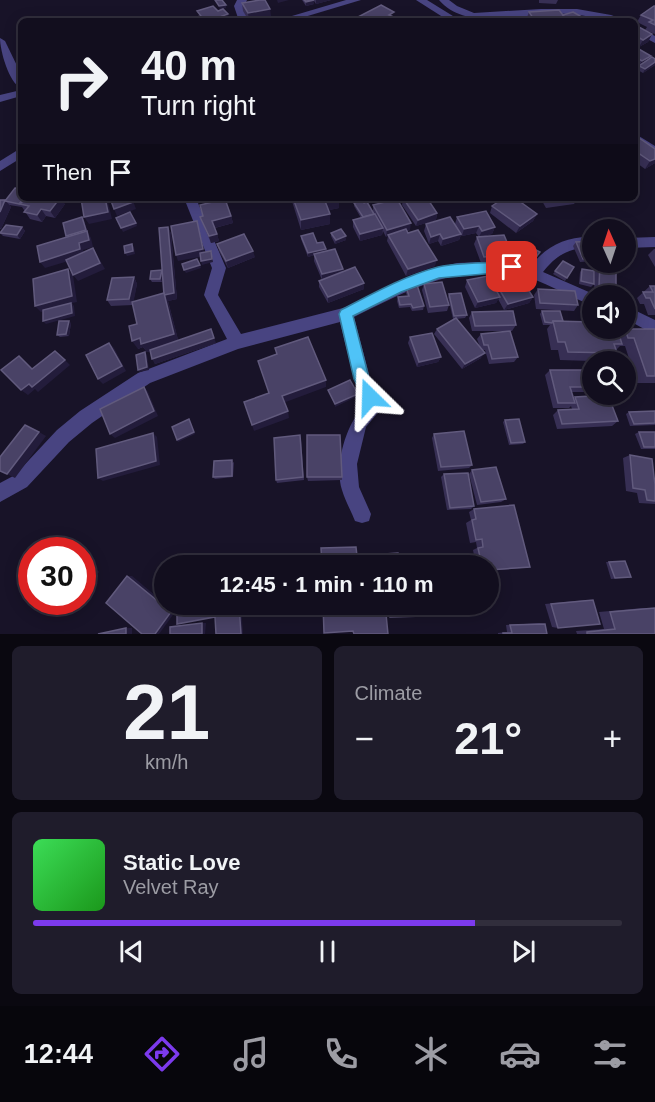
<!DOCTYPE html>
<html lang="en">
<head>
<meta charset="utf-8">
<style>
  :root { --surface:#120e1e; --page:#1f1c2b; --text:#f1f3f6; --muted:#9c9ca4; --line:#312e3c; --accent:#7c3aed }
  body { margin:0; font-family:Arial,sans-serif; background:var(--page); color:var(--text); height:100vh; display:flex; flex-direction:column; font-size:22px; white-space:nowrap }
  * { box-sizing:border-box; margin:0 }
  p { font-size:20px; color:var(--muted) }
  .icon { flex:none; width:33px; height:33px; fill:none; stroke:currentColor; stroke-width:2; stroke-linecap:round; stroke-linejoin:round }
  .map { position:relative; height:634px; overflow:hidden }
  .side { display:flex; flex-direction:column; gap:12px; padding:12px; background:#0a0810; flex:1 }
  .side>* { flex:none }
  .banner { position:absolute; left:18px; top:18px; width:620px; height:183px; border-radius:9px; box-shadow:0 3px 15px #0003,0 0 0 2px var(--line); background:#120e1e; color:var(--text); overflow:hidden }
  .needle { width:39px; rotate:357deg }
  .buttons { position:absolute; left:582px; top:219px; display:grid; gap:12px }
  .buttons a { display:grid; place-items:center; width:54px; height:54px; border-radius:50%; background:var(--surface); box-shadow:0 3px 15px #0003,0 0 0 2px var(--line); font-size:30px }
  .speed { position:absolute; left:18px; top:537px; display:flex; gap:12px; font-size:30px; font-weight:700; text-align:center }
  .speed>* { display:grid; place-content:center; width:78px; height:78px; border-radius:50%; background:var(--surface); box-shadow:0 3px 15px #0003,0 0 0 2px var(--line); line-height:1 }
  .speed .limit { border:9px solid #d22; background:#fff; color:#111 }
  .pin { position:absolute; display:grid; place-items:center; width:51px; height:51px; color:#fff; margin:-26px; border-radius:12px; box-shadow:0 3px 9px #0006 }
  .me { position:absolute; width:66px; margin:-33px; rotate:338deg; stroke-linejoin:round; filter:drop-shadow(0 0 4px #0008) }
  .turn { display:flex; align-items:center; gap:21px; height:126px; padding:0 24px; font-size:27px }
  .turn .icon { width:78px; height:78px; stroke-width:2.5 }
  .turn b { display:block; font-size:42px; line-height:51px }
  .then { display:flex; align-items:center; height:57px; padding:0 24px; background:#0003; gap:12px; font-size:22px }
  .big { font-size:45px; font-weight:800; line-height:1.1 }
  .side .widget { flex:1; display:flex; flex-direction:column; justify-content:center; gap:9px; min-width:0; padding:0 21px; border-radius:9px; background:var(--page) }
  .side .dial { align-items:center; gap:0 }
  .dial b { font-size:78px; line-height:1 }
  .song { display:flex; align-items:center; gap:18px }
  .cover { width:72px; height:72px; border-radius:9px; background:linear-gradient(135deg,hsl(130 70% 55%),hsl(120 70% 35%)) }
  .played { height:6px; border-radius:3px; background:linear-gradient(90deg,var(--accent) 75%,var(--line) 75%) }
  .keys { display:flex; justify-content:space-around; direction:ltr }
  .heat { display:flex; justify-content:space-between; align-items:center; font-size:33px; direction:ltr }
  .side .tiles { flex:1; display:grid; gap:12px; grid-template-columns:1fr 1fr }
  .widget:last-child { grid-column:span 2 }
  .trip { position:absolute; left:154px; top:555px; width:345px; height:60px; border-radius:30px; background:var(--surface); box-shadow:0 3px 15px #0003,0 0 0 2px var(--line); font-weight:800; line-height:60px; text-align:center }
  .tabs { display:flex; height:96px; justify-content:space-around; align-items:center; background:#07060c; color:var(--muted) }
  .tabs .icon { width:42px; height:42px }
  .tabs .selected { color:var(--accent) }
  .tabs b { font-size:27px; color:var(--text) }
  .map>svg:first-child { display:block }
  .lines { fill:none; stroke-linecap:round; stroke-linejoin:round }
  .minor { fill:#484481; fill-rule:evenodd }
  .wall { fill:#372f54 }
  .shaded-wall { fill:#231c3b }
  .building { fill:#494266; stroke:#615a7d; stroke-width:1.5 }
  .route { fill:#4fc3f7; stroke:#337fa1; stroke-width:1.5 }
</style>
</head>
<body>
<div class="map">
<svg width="655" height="634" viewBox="0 0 655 634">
  <rect width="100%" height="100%" fill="#181328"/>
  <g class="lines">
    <!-- minor -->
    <g class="minor">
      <path d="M237 0H247L244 6 249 21H239L234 6Z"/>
      <path d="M346 0H361L291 21H275Z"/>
      <path d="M416 0H427L461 21H449Z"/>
      <path d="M439 0H449L457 6 474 13 541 9H577L611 15 627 21C607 21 588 15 567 14 527 12 469 34 439 0Z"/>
      <path d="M634 25 655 36V43L634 32Z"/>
      <path d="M0 38 5 41 21 74V88C9 83 0 51 0 38Z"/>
      <path d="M21 90V96L0 102V95Z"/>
      <path d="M634 133 655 146V156L634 143Z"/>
      <path d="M21 148V158L0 171V161Z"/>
      <path d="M188 198H200L198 203 226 268 218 295 241 334 343 308 416 274 457 263 512 261 530 267C546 246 566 236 592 237V247C570 248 557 254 543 272L598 296H592V305C568 297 534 275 511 273 451 266 406 292 354 317L370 378 379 397 381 409 366 427 357 464 359 487 371 514 369 521 362 523 355 521C351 511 345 500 342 490 334 465 346 424 364 406L354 379 340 322 238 349 150 383 92 423 69 442 27 487 0 502V483L15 475 57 430 80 411 138 373 227 339 204 295 212 268 186 203Z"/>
      <path d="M655 237V247L626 248V238Z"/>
      <path d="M626 306 655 320V335L626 319Z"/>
    </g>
  </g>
  <!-- wall -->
  <g class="wall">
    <path d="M302 0H331L316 4 314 1V4L306 6Z"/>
    <path d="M539 0H558L556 4 539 3Z"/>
    <path d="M242 3 271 16 249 21 243 11Z"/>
    <path d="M655 6V34L645 30 647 27 637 22 641 15Z"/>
    <path d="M529 12 563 15 582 17 580 21H527L526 20Z"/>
    <path d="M634 27 652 34 648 42 639 47 634 45Z"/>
    <path d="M634 49 651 56 649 59H655V65L643 73 636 69 640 64 634 61Z"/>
    <path d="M634 140 655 149V163L645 169 634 161Z"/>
    <path d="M21 198 65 204 55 218 46 216 42 222 30 219 22 207 9 205 11 207 1 229H0V200Z"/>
    <path d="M291 198H339V208L329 210 330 224 301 230Z"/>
    <path d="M403 198 437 213 436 220 416 226 402 205Z"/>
    <path d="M542 198H578L574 204 546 208 541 199Z"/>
    <path d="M354 203H364L373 211V205L410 230 407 231 435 266 406 276 387 241 388 236 386 237 383 231 382 235 360 241 353 227V220L361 218 354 206Z"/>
    <path d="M492 206 537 214 533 221 516 233 490 213Z"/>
    <path d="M231 216 233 223 215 228 219 241 211 243 200 217Z"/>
    <path d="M457 217 495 227 492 234 480 237 512 254 509 260 481 263 474 244 477 237H479L476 233 462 236 461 235 459 240 441 246 438 241 429 244 424 231 426 224H455Z"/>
    <path d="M22 227 25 231 20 239 3 236 0 233Z"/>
    <path d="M168 227 171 234 177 299 168 301 178 340 216 343 155 364 150 351 147 352 143 347 138 349 137 324 133 305 111 306 107 300 134 277 137 284 133 302 164 293 163 275 162 282H152L150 279 162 270 163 272Z"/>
    <path d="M331 233 346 236V240L335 244 331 236Z"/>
    <path d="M301 236 317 243 326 249V251L343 269V272L364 289 328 303 319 287V281L322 280 314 261V255L308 257 301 239Z"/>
    <path d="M576 242H592V261L580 262 573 246Z"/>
    <path d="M217 244 255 257 228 268 219 251Z"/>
    <path d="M654 249H655V267L648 255Z"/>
    <path d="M523 256H538L531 265 521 259Z"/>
    <path d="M563 261 574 267 565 281 553 274Z"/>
    <path d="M616 262V291L612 296H603L594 293 595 263Z"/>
    <path d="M582 269 594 284 591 287 579 284 580 272Z"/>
    <path d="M489 272 533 297 529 303 504 310 498 299 496 303 475 308 465 287 467 280 487 276Z"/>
    <path d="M424 284 449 305 447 311 428 313 422 290Z"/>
    <path d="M650 286H655V315H648L644 304H640L637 298Z"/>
    <path d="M406 287 424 306 423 310 412 311 410 307 399 308 397 301 398 297 407 296 405 290Z"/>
    <path d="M538 289 578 305 574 311 536 309 534 295Z"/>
    <path d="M449 294 467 315 465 318 456 319 480 347 477 339 481 334 518 357 514 362 489 364 485 350H482L481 358 462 369 434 334 437 329 455 319H453L448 297Z"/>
    <path d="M592 303V328H622L618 332 619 335 625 329H655V383H637L625 346H620L616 350 617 353 610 359 592 362V392H571L573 399 575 397 618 421 612 426 557 429 553 415 558 410 572 409 571 406 569 408H553L545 375 550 370H592L590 362 591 361 560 360 558 350H551L547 329 550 325H543L540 314 542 311 563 321 585 322 587 309Z"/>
    <path d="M472 312 516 325 512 331H472L469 318Z"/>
    <path d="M71 323 69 336 60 337 57 335Z"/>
    <path d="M410 337 441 357 438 362 417 367 408 343Z"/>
    <path d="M655 411V425L630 426 626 414 629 412Z"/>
    <path d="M505 420 525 442 523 444 509 445 503 422Z"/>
    <path d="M639 432H655V449H641L635 434Z"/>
    <path d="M434 434 472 465 469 468 438 471 432 438Z"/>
    <path d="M301 439 304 480 277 483 276 480Z"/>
    <path d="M630 455 655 485V504L639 503 637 493 626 491 623 458Z"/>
    <path d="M234 462 233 477 215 479 213 477Z"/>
    <path d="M472 470 506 499 501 502 477 505 469 474Z"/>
    <path d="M444 474 474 506 471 509 447 510 441 477Z"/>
    <path d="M307 477H342V480L308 481Z"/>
    <path d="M474 509 530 567 522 568 489 571V566H476L473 550 477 548 476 542 470 543 466 523 471 520 469 512Z"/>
    <path d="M606 562H609L631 577 611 579Z"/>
    <path d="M586 600H593L558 628 552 627 545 604Z"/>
    <path d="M387 604H423L424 616 388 617Z"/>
    <path d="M643 608H655V634H577L576 631 604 629 599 612Z"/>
    <path d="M539 623 545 624 547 634H498V633L507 632 506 625Z"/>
  </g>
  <!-- shaded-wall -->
  <g class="shaded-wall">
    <path d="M277 0H289L278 3Z"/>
    <path d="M314 0V4L306 6V2Z"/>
    <path d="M316 0H331L316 4Z"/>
    <path d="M226 5V8L220 10 219 6Z"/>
    <path d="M270 9 271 16 249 21 248 13Z"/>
    <path d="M228 14 229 21H223L222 16Z"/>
    <path d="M582 17 580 21H570Z"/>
    <path d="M652 34 648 42 639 47 643 40Z"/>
    <path d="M651 56 649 59 640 64 642 61Z"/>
    <path d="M655 62V65L643 73 645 69Z"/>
    <path d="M655 159V163L645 169 650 161Z"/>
    <path d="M60 198H61L65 204 55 218 50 211Z"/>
    <path d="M105 198H107L112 219 89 224 84 217Z"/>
    <path d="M132 198 136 209 117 216 114 209Z"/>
    <path d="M339 198V208L325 211V201Z"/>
    <path d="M5 200 11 207 1 229 0 228V212Z"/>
    <path d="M41 209 46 216 42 222 37 215Z"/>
    <path d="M437 213 436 220 416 226 418 220Z"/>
    <path d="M330 214V224L301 230V220Z"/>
    <path d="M537 214 533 221 516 233 520 226Z"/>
    <path d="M231 216 233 223 214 228 212 221Z"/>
    <path d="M82 217 84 220 88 233 91 238 93 247 83 250 85 256 45 268 40 262 79 243 69 239 66 236Z"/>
    <path d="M197 221 205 256 178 261 176 255Z"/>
    <path d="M136 223 137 226 123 232 121 228Z"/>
    <path d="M411 223 410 230 386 237 387 230Z"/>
    <path d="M479 226 476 233 462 236 464 229Z"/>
    <path d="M22 227 25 231 20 239 17 235Z"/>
    <path d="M168 227 171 234 177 299 168 301 179 343 147 352 143 347 138 349 132 341 165 296Z"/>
    <path d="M495 227 492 234 479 237 482 231Z"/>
    <path d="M383 228 382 235 360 241V234Z"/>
    <path d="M217 234 219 241 211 243 209 236Z"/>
    <path d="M440 234 438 241 429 244 431 237Z"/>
    <path d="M461 234 459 240 441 246 443 239Z"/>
    <path d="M346 236V240L335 244 336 240Z"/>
    <path d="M132 244 134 247 135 254 127 256 125 253Z"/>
    <path d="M93 248 105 269 78 281 73 275Z"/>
    <path d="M326 249V252L308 257V253Z"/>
    <path d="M211 251 213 262 202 265 201 261Z"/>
    <path d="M253 251 255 257 228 268 226 261Z"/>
    <path d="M437 260 435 266 406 276 408 269Z"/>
    <path d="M200 265 201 268 186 273 184 270Z"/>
    <path d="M68 269 73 275 77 302 72 303 74 306 75 316 46 324 43 321 71 304 41 312 35 306Z"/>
    <path d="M343 269V275L322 281V274Z"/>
    <path d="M162 270 163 273 162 282 160 279Z"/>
    <path d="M134 277 137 284 133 305 129 299Z"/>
    <path d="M364 283V289L328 303V297Z"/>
    <path d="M500 297 496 303 475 308 478 302Z"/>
    <path d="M533 297 529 303 504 310 508 304Z"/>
    <path d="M69 321 71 323 69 336 66 334Z"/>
    <path d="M211 329 216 343 155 364 152 359Z"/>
    <path d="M109 343 114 348 126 371 103 384 98 379Z"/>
    <path d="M145 352 147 355 149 370 140 372 138 370Z"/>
    <path d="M485 353 481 358 462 369 465 364Z"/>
    <path d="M441 357 438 362 417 367 419 362Z"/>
    <path d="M65 360 70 365 38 392 35 389 28 395 21 390 29 384Z"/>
    <path d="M326 380V387L283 403 282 396Z"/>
    <path d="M144 387 148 392 158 416 115 438 110 434Z"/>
    <path d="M358 394V396L335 407V404Z"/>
    <path d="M288 411 289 418 254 431 252 425Z"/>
    <path d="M189 419 195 434 178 442 177 440Z"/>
    <path d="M39 432 46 436 15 478 7 474Z"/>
    <path d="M153 433 157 437 160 465 103 481 98 478Z"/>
    <path d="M89 564H92L99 572 82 589V585Z"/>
    <path d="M127 576H132L175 612 159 634H155Z"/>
    <path d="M239 604H241L243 634H241Z"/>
    <path d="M202 623H206L205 634H202Z"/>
    <rect x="126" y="628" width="6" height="6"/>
  </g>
  <!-- building -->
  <g class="building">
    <path d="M215 0H222L226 5 219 6Z"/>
    <path d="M260 0H265L270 9 248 13 242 3Z"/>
    <path d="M304 0H314L306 2Z"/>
    <path d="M381 5 394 12 389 15 396 18 389 21H355L360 19 358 17Z"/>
    <path d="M213 6 218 11 223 9 228 14 222 16 227 21H196L193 18 201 16 197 11Z"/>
    <path d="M654 6H655V25L649 22 653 20 641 15Z"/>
    <path d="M559 10 566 19 535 21 529 12Z"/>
    <path d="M573 12 582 17 570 21 565 20 566 19 563 15Z"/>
    <path d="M637 26 652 34 643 40 634 35V27Z"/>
    <path d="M637 48 651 56 642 61 634 56V49Z"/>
    <path d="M652 57 655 59V62L645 69 639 66Z"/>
    <path d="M639 138 655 149V159L650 161 634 150V140Z"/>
    <path d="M15 188 21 189V198H24L19 204 5 201Z"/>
    <path d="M26 198H60L50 211 41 209 37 215 24 212 29 206 20 204Z"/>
    <path d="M81 198H105L108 212 84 217Z"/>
    <path d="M110 198H131L133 202 114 209Z"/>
    <path d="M293 198H339L325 201 330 214 301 220Z"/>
    <path d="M403 198H427L437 213 418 220Z"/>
    <path d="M504 198H515L537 214 520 226 492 206Z"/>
    <path d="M548 198H571L550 201Z"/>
    <path d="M225 199 231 216 212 221 217 234 209 236 200 217 203 216 200 205Z"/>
    <path d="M397 199 411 223 387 230 373 205Z"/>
    <path d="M0 200H5L0 212Z"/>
    <path d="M362 201 364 203 367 202 374 214 363 217 354 203Z"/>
    <path d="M486 211 495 227 482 231 479 226 464 229 457 217Z"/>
    <path d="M130 212 136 223 121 228 116 218Z"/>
    <path d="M375 214 383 228 360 234 353 220Z"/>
    <path d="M82 217 86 230 66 236 63 223Z"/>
    <path d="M450 217 461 234 443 239 440 234 431 237 426 224Z"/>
    <path d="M197 221 203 249 176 255 171 226Z"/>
    <path d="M6 225 22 227 17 235 0 233Z"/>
    <path d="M168 227 174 293 164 295 159 228Z"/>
    <path d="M341 229 346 236 336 240 331 233Z"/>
    <path d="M406 229 408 233 418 230 437 260 408 269 388 235Z"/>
    <path d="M87 231 89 240 79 243 80 249 40 262 37 246Z"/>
    <path d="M313 233 317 243 323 242 326 249 308 253 301 236Z"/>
    <path d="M244 234 253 251 226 261 217 244Z"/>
    <path d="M504 235 512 254 484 257 477 237Z"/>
    <path d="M592 241V258L583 259 576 242Z"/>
    <path d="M132 244 133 251 125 253 124 246Z"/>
    <path d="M530 247 540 252 533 261 523 256Z"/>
    <path d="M93 248 100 263 73 275 66 260Z"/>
    <path d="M335 249 343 269 322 274 314 254Z"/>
    <path d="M211 251 212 259 201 261 200 253Z"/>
    <path d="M197 259 200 265 184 270 182 264Z"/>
    <path d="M563 261 574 267 567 278 555 271Z"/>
    <path d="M600 262H616V291L599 287Z"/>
    <path d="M513 266 533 297 508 304 489 272Z"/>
    <path d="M355 267 364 283 328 297 319 281Z"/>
    <path d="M68 269 72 296 35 306 33 279Z"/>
    <path d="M582 269 594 271V284L581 281Z"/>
    <path d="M162 270 160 279H150L151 271Z"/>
    <path d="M488 276 500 297 478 302 467 280Z"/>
    <path d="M134 277 129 299 107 300 112 278Z"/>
    <path d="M442 282 449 305 430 307 424 284Z"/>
    <path d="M417 285 424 306 413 308 411 304 400 305 398 297 409 296 406 287Z"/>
    <path d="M650 286H655V309L650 298H646L643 292H653Z"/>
    <path d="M538 289 575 291 578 305 540 303Z"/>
    <path d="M164 293 174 334 141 344 140 338 132 341 129 326 137 324 132 302Z"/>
    <path d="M461 293 467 315 454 316 449 294Z"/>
    <path d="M71 303 72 313 43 321V310Z"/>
    <path d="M592 303V318L590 317Z"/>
    <path d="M513 311 516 325 475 326 472 312Z"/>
    <path d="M542 311H560L563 321H553L552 323 545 322Z"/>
    <path d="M456 318 485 353 465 364 437 329Z"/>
    <path d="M59 321H69L66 334 57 335Z"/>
    <path d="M553 321 592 322V328H617L622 344H614L617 353 568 352 565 342H558Z"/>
    <path d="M211 329 214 338 152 359 150 350Z"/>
    <path d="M625 329H655V376H647L634 338H628Z"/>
    <path d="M510 331 518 357 492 359 488 345H484L481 334Z"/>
    <path d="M432 333 441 357 419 362 410 337Z"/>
    <path d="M308 337 326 380 282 396 288 411 252 425 244 402 269 393 258 361 277 354 275 348Z"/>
    <path d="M109 343 122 366 98 379 86 355Z"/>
    <path d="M55 351 65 360 32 387 29 384 21 390 1 370 19 356 32 369Z"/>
    <path d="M145 352 147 367 138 370 136 355Z"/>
    <path d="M621 359 622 362H593L592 360Z"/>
    <path d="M550 370H592V387H570L575 403H558Z"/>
    <path d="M350 380 358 394 335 404 328 390Z"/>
    <path d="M144 387 154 411 110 434 100 409Z"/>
    <path d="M608 395 618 421 562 424 558 410 579 409 575 397Z"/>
    <path d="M655 411V423L634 424 629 412Z"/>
    <path d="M189 419 194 432 177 440 172 427Z"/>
    <path d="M519 419 525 442 511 443 505 420Z"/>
    <path d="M25 425 39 432 7 474 0 471V457Z"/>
    <path d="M464 431 472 465 441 467 434 434Z"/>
    <path d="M639 432H655V447H644Z"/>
    <path d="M153 433 156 461 98 478 96 449Z"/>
    <path d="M300 435 303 477 276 480 274 438Z"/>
    <path d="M307 435H340L342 477H307Z"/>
    <path d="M630 455 652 459 655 485V501L647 500 645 490 633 488Z"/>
    <path d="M232 460V476L213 477 214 461Z"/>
    <path d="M496 467 506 499 481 502 472 470Z"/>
    <path d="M468 473 474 506 450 508 444 474Z"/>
    <path d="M514 505 530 567 489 570V566H482L478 548 483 547 482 539 476 540 472 520 476 519 474 509Z"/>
    <path d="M356 547 357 556 381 555 382 566H322L321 548Z"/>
    <path d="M398 553 400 566H386L385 554Z"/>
    <path d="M625 561 631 577 615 578 609 562Z"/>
    <path d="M89 564 96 572 82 585V570Z"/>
    <path d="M127 576 171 612 155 634H142L106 603Z"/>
    <path d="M593 600 600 624 558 628 551 604Z"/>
    <path d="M177 604H239L241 634H216L215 617 177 624Z"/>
    <path d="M260 604H307V608L260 606Z"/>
    <path d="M323 604H385L388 634H354L353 631 324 633Z"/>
    <path d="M389 604H423L424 616 390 617Z"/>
    <path d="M655 608V634H587V632L615 629 610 612Z"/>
    <path d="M202 623V634H170V627Z"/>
    <path d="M545 624 547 634H503V633H512L510 625Z"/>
    <path d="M126 628V634H98Z"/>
  </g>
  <!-- route -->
  <path class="route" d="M512 262 519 267 517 271 439 278 401 292 353 316 369 378 378 397 376 402 370 404 365 402 354 379 339 314 341 310C372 294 404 276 438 267 462 262 488 263 512 262Z"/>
</svg>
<div class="buttons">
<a><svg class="needle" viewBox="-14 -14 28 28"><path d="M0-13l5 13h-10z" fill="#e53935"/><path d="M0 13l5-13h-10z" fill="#9c9ca4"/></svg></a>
<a><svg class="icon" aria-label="sound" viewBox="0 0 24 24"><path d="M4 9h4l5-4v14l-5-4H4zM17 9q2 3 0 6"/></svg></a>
<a><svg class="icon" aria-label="search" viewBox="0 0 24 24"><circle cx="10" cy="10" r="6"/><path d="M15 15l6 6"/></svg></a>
</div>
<div class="speed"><div class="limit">30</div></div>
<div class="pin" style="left:512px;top:267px;background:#d93025"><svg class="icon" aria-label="arrive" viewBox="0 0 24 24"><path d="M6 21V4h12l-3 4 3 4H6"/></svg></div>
<svg class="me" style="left:370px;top:397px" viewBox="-20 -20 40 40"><path d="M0-17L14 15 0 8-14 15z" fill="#4fc3f7" stroke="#fff" stroke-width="4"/></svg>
<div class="trip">12:45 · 1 min · 110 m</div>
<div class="banner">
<div class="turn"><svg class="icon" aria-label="right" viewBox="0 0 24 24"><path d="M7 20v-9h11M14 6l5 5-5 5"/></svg><div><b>40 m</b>Turn right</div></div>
<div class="then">Then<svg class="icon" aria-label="arrive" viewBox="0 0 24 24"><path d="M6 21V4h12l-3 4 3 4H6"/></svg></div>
</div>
</div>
<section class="side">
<div class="tiles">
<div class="widget dial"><b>21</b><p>km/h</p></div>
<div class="widget"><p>Climate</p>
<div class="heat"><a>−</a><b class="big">21°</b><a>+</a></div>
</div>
<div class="widget">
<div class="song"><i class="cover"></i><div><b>Static Love</b><p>Velvet Ray</p></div></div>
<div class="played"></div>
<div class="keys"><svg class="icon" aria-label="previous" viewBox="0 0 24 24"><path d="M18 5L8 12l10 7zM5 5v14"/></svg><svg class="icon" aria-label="pause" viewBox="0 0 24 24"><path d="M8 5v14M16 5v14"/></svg><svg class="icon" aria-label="next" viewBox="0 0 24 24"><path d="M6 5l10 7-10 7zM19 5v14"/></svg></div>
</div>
</div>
</section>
<nav class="tabs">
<b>12:44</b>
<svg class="icon selected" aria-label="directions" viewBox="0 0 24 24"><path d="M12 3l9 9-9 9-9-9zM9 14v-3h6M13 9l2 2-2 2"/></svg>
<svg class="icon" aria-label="music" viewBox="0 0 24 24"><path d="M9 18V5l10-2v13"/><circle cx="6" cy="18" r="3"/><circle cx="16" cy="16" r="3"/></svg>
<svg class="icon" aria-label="phone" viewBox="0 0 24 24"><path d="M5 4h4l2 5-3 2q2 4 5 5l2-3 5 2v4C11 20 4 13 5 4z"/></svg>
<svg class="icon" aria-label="climate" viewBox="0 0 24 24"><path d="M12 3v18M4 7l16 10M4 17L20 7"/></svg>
<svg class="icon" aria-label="car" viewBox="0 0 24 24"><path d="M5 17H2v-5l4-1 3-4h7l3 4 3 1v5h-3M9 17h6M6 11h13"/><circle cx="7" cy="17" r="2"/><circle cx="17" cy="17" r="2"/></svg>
<svg class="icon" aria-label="filters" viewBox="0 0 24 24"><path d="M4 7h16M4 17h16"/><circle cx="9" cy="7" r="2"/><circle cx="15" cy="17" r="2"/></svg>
</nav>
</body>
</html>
